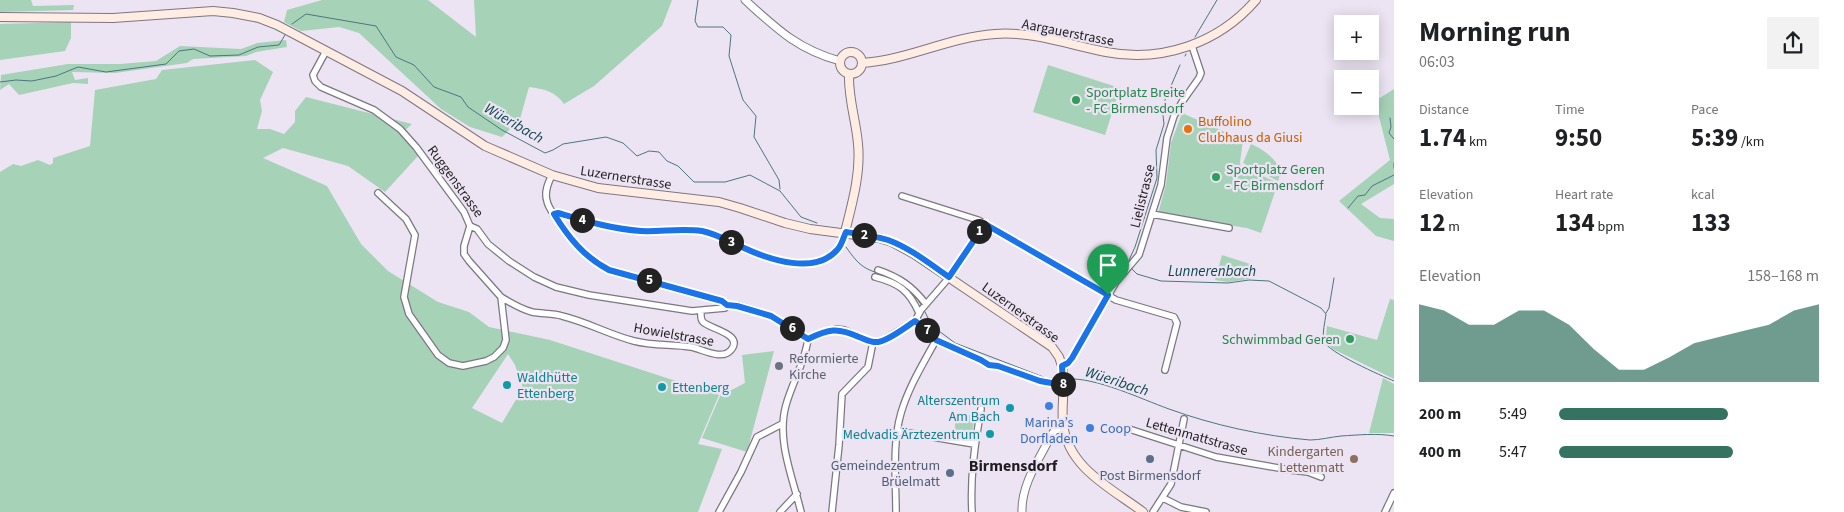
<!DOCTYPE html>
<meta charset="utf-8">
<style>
:root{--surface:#fff;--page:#f2f2f2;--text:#202124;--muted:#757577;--accent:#347360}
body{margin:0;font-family:"Source Sans 3",sans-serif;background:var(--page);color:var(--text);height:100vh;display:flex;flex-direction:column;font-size:19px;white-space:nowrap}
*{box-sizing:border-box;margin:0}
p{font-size:16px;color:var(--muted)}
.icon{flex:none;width:28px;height:28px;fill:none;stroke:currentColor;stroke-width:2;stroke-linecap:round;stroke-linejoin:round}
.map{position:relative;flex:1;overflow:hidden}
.side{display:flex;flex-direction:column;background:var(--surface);width:450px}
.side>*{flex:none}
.tools{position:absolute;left:1334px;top:15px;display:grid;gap:10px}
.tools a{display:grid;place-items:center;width:45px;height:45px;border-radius:0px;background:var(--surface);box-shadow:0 2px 12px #0003;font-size:25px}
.pin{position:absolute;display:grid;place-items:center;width:42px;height:42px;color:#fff;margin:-51px -21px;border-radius:50% 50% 50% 0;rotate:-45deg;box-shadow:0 0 5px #0007}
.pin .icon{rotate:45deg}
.km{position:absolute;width:25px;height:25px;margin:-12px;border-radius:50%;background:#222;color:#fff;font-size:14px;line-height:25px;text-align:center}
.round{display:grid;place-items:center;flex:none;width:52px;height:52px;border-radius:0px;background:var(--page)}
.head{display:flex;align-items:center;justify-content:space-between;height:85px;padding:0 25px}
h1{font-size:28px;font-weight:700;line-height:38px}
.metrics{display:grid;grid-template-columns:repeat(3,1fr);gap:8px;height:85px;padding:5px 25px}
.metrics div{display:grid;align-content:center}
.metrics b{font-size:25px;font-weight:700}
.metrics small{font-size:14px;font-weight:400}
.metrics p{font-size:14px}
.chart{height:140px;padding:10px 25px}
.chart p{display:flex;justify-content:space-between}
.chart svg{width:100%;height:90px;margin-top:5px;fill:var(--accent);opacity:.7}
ul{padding:0 25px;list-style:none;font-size:16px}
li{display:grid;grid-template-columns:80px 60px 1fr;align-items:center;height:38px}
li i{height:12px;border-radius:6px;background:var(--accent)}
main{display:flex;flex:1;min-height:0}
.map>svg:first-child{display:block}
.green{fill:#a6d2b8;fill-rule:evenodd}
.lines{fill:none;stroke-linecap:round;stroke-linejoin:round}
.stream{stroke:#4c7680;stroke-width:1}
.minor-casing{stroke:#7d7683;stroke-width:8}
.tertiary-casing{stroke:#7d7683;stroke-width:9}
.secondary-casing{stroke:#7d7683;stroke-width:10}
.minor{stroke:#fff;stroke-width:5.5}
.tertiary{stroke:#fff;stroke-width:7}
.secondary{stroke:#ffede3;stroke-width:8}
.route-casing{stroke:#fff;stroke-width:10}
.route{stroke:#1a73e8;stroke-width:6}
.leisure-dot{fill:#2e9e5b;stroke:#ece4f2;stroke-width:2}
.food-dot{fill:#e8710a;stroke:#ece4f2;stroke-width:2}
.worship-dot{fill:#6b7280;stroke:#ece4f2;stroke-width:2}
.culture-dot{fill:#0f9aa8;stroke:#ece4f2;stroke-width:2}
.shop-dot{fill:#3f7fe0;stroke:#ece4f2;stroke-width:2}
.service-dot{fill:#5c6f8a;stroke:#ece4f2;stroke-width:2}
.education-dot{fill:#8d6e63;stroke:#ece4f2;stroke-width:2}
.labels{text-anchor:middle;stroke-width:4.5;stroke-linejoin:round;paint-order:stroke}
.street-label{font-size:14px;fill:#201d22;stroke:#ece4f2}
.leisure-label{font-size:14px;fill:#27864d;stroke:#ece4f2;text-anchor:start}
.food-label{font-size:14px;fill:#c56008;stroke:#ece4f2;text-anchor:start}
.worship-label{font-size:14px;fill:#5b616d;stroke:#ece4f2;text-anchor:start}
.culture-label{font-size:14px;fill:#0d838f;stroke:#ece4f2;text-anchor:start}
.shop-label{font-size:14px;fill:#366cbe;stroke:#ece4f2}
.education-label{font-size:14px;fill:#785e54;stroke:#ece4f2;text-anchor:end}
.service-label{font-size:14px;fill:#4e5e75;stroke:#ece4f2;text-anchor:end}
.water-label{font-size:15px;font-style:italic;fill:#0e4750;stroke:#ece4f2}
.quarter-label{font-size:16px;font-weight:bold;fill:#201d22;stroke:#ece4f2}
</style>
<main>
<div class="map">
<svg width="1394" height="512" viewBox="0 0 1394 512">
<rect width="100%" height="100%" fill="#ece4f2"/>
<path class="green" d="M0 0H31L33 6 74 5 73 10 0 12Z
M322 0H428L476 37 474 0H672L662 26 594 86 564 104C555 91 544 89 529 87L520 119 502 137 470 127 441 109 359 33 339 27 301 31 284 22 287 10Z
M71 22V38L65 51 0 60V24Z
M286 40 287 47 256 52 246 56 193 59 187 63 115 73 72 72 75 80 88 78V84L73 83 19 95 9 84 0 90 1 75 68 64H120L156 61 180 46 241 49 257 43Z
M255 60 273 72 260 100 262 111 257 129H270L284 134 295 122V111L306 97 412 124 401 134 418 156 385 192 348 166 283 148 263 158 327 186 361 244 388 271 438 302 469 312 489 327 550 340 719 395 698 444 722 449 698 512H0V172L13 164 21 166 38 160 50 165 53 163V158L90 146 95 90 156 79 162 70ZM508 354 515 365 523 388 502 423 472 408Z
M1048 65 1120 88 1105 135 1033 112Z
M1394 89V184L1361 204 1380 218 1394 219V241L1376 236 1339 201 1390 160 1375 101Z
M1182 113 1243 140 1240 162 1241 169 1254 172 1278 183 1261 233 1247 228 1158 214 1166 184 1171 143Z
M1251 144C1263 149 1277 159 1281 172L1278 181 1243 163Z
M1222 255 1250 264 1249 279 1228 282 1215 280Z
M1390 299 1394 300V379L1333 349C1324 343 1326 335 1327 326L1377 340Z
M774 351 747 452 702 438 720 396 745 383 742 355Z
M1383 378 1394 384V433H1369Z
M956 413 975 416 971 437 968 439 954 437Z"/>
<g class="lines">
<path class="stream" d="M698 0 695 21 698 27H723L731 35 729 56 743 100 756 116 754 137 779 180 780 189
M292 24 306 14 376 26 396 57 414 65 434 87 461 97 468 107 502 130 545 153 553 150 563 144 606 137 623 143 637 156 649 151 659 152 667 161 678 166 694 182H725L750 175 780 191 801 217 817 223
M1195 37 1217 0
M1185 56 1186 54
M0 82 16 80 32 81 56 76 78 67 106 72 166 64 179 51 194 49 210 56 239 55 258 47 279 45 285 35
M1390 118 1391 127 1389 133 1394 139
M1394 163V168
M1348 208 1358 196 1365 195 1372 186 1394 175
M846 247C860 267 864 269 887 276
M1129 260 1135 247 1157 178 1156 150 1164 124 1162 107 1180 65
M1132 269 1137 274 1161 281 1228 283 1249 280 1269 281 1321 308 1326 314C1325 322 1322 333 1324 341 1327 352 1382 376 1394 381
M916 297 922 306
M924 310 929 320 939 331 955 343 1046 378 1060 379
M1326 313 1329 308 1334 278
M1067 379C1096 377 1141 399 1169 409 1213 425 1263 436 1310 440 1320 440 1331 437 1341 436 1358 435 1377 433 1394 436"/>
<g class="minor-casing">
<path id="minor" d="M326 51 313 75 315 81 321 87 374 110 400 129 416 147 464 212 470 226 477 229 488 244 509 261 534 277 556 287 589 295 692 311 725 308 727 305
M552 175C548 183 544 192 547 201 548 207 553 213 556 218 570 240 586 258 609 270L722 301 727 305H737L771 316 808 339
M378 193 406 219 415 235 404 297 409 314 438 355 449 363 463 366 486 361 494 357 503 348 506 340 501 297 469 261 464 254V246L470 226
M902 196 978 220 1116 300 1174 317 1177 323 1165 370
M553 214 559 213C586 221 612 229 641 231 661 232 681 228 702 231 718 234 732 244 747 250 773 260 816 274 837 250 842 245 843 238 845 232
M1152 214 1229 228
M878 270C899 277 912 286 926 304
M875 277C898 283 909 290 919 313
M501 297C511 303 520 309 532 312 542 314 553 313 562 316 587 322 610 335 634 341 653 346 672 344 691 347 702 349 722 361 731 350 744 334 710 329 703 322 700 319 701 315 701 311
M915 321 934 335 936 340 981 360 989 365 998 366 1040 381 1063 385
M808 339 836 329 844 330 866 340 877 342 884 340 915 321 921 310 947 280 985 224
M1062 366 1067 363 1072 358 1116 282 1139 255 1161 185 1167 138 1174 116 1182 102 1199 78 1201 73 1192 46
M1126 428 1216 457 1290 470 1308 472 1321 477
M897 431 974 444
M1163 498 1181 507 1206 512
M719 512 741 472 757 437 782 424
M780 512 797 494
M801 512C793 478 776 440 786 405 792 383 805 362 808 339
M832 512 839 445 842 394 868 367 873 342
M896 512C896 480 892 444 901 413 909 386 923 364 936 340
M972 512C970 477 975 443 981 409
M1153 512 1171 484 1184 419
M1385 512 1394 493"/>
</g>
<g class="tertiary-casing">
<path id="tertiary" d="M745 0C777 29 797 49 840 61
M1022 512C1021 484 1040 458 1052 434L1055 430 1064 428"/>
</g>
<g class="secondary-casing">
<path id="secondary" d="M0 17 113 18 213 11 233 13 259 18 277 25 402 91 485 146 552 175 598 188 719 202 740 208 785 223 810 229 879 238 892 242 914 254 1052 347 1059 357 1062 366C1066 385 1061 405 1063 424 1068 468 1111 488 1143 512
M840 63a11 11 0 1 1 22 0a11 11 0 1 1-22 0Z
M862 63C908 60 949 37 995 34 1033 31 1069 45 1106 52 1162 63 1219 43 1256 0
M845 232C852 204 861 173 858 144 856 120 848 98 849 74"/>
</g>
<use href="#minor" class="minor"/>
<use href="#tertiary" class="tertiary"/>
<use href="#secondary" class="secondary"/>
</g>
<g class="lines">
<g class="route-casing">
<path id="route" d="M558 213C586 221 612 229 641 231 661 232 681 228 702 231 717 234 730 242 744 248 770 260 815 275 837 250 842 245 843 238 846 232 860 234 875 236 888 240 910 248 930 264 949 277L985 224 1108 295 1072 358 1068 363 1062 366 1063 385 1040 381 998 366 989 365 981 360 936 340 934 335 915 321C906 327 888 341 878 342 871 343 865 339 859 337 837 327 829 329 808 339L771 316 737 306 727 305 722 301 609 270C584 257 568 237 554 214Z"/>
</g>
<use href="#route" class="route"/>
</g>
<g class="leisure-dot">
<circle cx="1076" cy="100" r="5"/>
<circle cx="1216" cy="177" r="5"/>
<circle cx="1350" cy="339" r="5"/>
</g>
<circle class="food-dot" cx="1188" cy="129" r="5"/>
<circle class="worship-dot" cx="779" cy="366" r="5"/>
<g class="culture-dot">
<circle cx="507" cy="385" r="5"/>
<circle cx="662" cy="387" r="5"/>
<circle cx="1010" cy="408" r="5"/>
<circle cx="990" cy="434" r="5"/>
</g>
<g class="shop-dot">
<circle cx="1049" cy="406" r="5"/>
<circle cx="1090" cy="428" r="5"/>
</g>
<g class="service-dot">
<circle cx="1150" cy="459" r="5"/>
<circle cx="950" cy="473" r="5"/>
</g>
<circle class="education-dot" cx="1354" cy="459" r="5"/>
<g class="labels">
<g class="street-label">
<text transform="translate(1068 32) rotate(11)" y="5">Aargauerstrasse</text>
<text transform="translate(626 177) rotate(9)" y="5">Luzernerstrasse</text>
<text transform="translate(456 181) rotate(54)" y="5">Ruggenstrasse</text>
<text transform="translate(1142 196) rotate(-76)" y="5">Lielistrasse</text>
<text transform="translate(1021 312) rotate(36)" y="5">Luzernerstrasse</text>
<text transform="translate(674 334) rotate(10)" y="5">Howielstrasse</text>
<text transform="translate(1197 436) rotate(16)" y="5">Lettenmattstrasse</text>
</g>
<g class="leisure-label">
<text x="1086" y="97">Sportplatz Breite<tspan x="1086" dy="16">- FC Birmensdorf</tspan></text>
<text x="1226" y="174">Sportplatz Geren<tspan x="1226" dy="16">- FC Birmensdorf</tspan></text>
<text x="1340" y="344" text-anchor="end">Schwimmbad Geren</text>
</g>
<g class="food-label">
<text x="1198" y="126">Buffolino<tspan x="1198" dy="16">Clubhaus da Giusi</tspan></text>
</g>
<g class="worship-label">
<text x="789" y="363">Reformierte<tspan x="789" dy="16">Kirche</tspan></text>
</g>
<g class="culture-label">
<text x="517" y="382">Waldhütte<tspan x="517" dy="16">Ettenberg</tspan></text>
<text x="672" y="392">Ettenberg</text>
<text x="1000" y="405" text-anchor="end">Alterszentrum<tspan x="1000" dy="16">Am Bach</tspan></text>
<text x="980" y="439" text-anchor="end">Medvadis Ärztezentrum</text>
</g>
<g class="shop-label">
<text x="1049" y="427">Marina’s<tspan x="1049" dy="16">Dorfladen</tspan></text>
<text x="1100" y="433" text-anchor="start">Coop</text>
</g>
<g class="education-label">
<text x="1344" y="456">Kindergarten<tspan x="1344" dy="16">Lettenmatt</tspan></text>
</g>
<g class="service-label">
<text x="940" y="470">Gemeindezentrum<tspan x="940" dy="16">Brüelmatt</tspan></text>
<text x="1150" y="480" text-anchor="middle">Post Birmensdorf</text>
</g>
<g class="water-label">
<text transform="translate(514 123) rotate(30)" y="5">Wüeribach</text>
<text x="1212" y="276">Lunnerenbach</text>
<text transform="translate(1117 381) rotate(18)" y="5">Wüeribach</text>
</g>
<g class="quarter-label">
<text x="1013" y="471">Birmensdorf</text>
</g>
</g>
</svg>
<div class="tools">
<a>+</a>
<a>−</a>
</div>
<div class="pin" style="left:1108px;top:295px;background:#1e9e55"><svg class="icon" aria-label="arrive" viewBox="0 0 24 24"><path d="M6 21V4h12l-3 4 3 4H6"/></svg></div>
<b class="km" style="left:979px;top:231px">1</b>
<b class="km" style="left:864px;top:235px">2</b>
<b class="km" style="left:731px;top:242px">3</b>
<b class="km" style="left:582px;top:220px">4</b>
<b class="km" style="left:649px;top:280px">5</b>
<b class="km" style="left:792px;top:328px">6</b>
<b class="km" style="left:927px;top:330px">7</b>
<b class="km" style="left:1063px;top:384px">8</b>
</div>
<section class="side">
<div class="head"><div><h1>Morning run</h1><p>06:03</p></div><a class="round"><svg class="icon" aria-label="share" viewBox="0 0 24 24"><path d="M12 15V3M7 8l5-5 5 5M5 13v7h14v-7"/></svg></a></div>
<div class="metrics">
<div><p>Distance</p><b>1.74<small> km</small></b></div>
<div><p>Time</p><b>9:50</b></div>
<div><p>Pace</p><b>5:39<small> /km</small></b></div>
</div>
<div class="metrics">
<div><p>Elevation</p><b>12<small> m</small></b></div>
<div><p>Heart rate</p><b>134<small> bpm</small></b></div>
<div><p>kcal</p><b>133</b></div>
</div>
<div class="chart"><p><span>Elevation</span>158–168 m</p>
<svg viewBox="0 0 160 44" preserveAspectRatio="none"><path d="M0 44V6L10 9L20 16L30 16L40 9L50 9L60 16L70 28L80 38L90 38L100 32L110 25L120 22L130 19L140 16L150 9L160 6V44z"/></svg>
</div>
<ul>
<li><b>200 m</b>5:49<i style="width:65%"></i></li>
<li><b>400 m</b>5:47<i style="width:67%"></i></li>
</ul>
</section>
</main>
